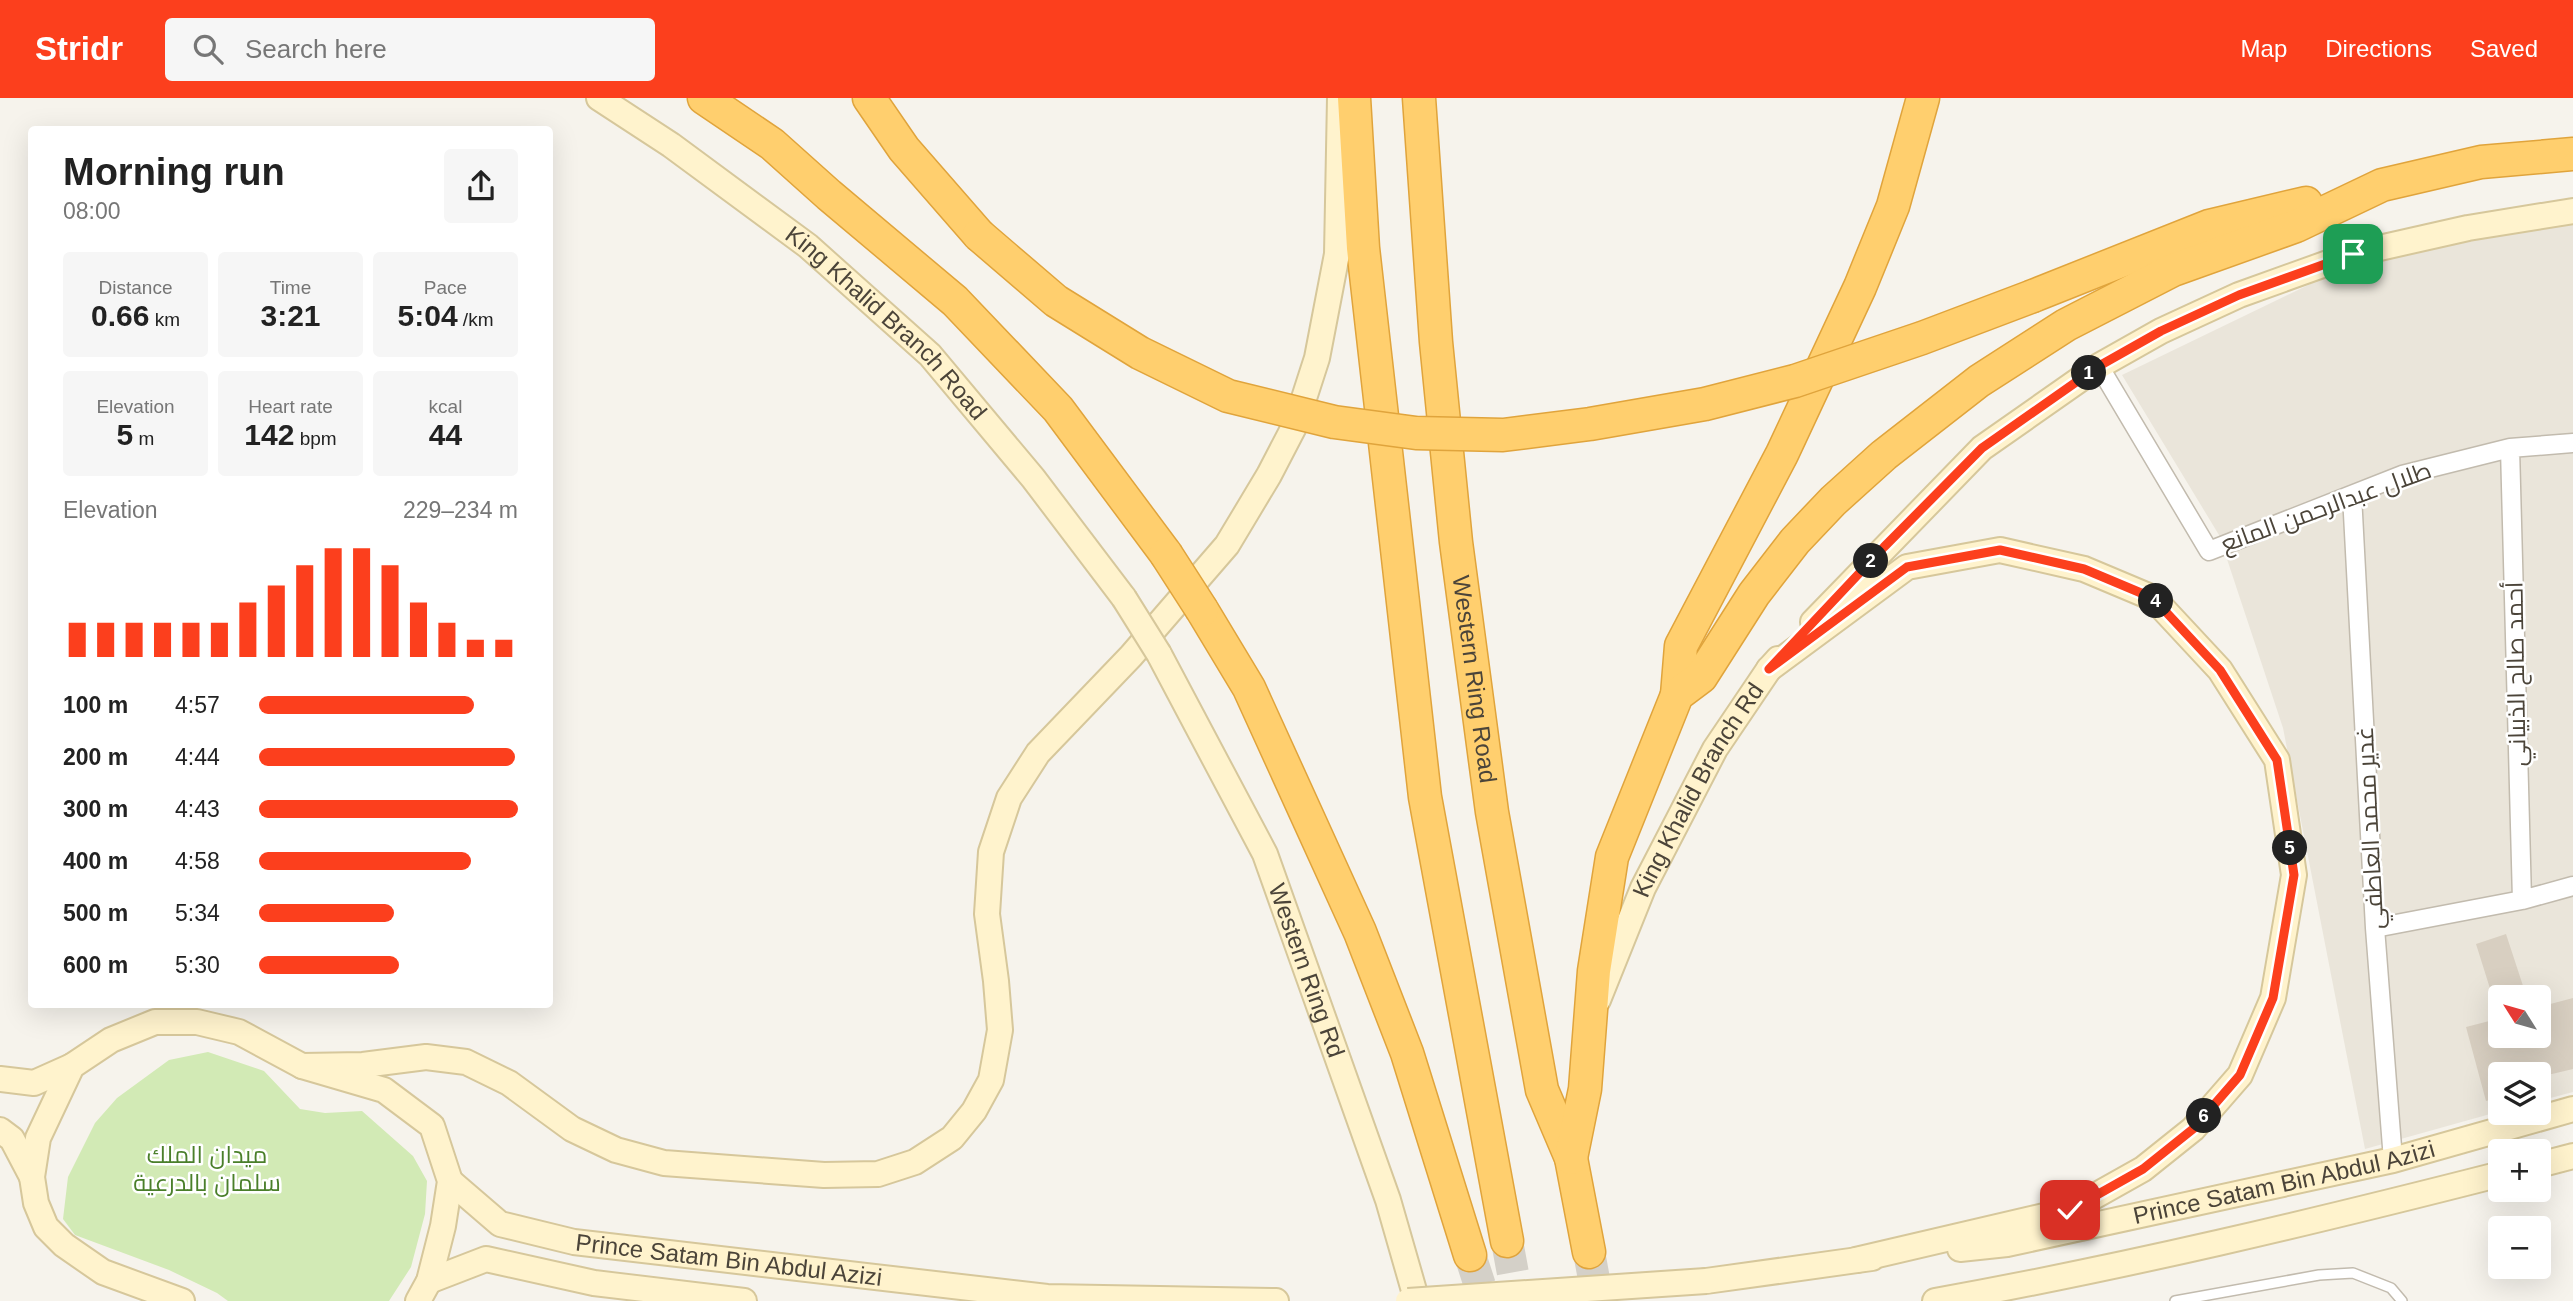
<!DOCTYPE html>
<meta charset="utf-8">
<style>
:root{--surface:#fff;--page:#f6f6f6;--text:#222;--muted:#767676;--accent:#fc3f1d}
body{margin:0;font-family:Helvetica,Cairo,sans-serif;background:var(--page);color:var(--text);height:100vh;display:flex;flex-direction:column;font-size:26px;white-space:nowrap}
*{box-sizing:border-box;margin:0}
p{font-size:23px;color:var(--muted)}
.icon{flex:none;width:38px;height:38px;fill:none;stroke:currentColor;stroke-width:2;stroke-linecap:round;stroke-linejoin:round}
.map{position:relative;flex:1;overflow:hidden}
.side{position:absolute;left:28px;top:28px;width:525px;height:882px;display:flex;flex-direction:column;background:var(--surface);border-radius:7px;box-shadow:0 7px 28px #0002}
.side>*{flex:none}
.needle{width:46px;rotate:307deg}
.controls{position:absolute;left:2488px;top:887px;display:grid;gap:14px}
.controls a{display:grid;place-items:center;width:63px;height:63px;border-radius:7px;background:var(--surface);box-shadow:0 7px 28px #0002;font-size:35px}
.pin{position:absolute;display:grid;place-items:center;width:60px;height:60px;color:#fff;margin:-30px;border-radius:14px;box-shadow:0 4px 10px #0006}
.km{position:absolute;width:35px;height:35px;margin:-18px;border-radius:50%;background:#222;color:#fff;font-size:19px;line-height:35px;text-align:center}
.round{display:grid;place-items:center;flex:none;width:74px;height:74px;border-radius:7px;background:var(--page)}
.summary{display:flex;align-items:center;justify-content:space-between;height:119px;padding:0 35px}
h1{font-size:38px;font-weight:700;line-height:52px}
.metrics{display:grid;grid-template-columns:repeat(3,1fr);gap:10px;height:119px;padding:7px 35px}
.metrics div{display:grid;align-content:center;border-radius:7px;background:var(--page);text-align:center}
.metrics b{font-size:30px;font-weight:700}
.metrics small{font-size:19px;font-weight:400}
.metrics p{font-size:19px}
.chart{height:196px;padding:14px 35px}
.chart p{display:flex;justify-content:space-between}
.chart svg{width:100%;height:126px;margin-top:7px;stroke:var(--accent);stroke-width:6}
ul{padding:0 35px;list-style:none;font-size:23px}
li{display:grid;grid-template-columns:112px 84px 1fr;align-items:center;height:52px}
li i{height:18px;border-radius:9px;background:var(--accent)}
header{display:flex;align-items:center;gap:42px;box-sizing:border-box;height:98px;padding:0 35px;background:var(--accent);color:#fff}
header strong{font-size:33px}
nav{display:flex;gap:38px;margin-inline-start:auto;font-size:24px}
.search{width:490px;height:63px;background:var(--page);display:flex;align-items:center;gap:18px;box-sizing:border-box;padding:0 24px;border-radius:7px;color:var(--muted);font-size:26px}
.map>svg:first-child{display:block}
.residential{fill:#eae5da;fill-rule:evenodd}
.green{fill:#d2eab5}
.building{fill:#d8cfc1}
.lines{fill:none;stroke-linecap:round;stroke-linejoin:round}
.highway-tunnel{stroke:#d4d0c8;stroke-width:32;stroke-dasharray:32 16;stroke-linecap:butt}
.lane-casing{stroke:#c2bbae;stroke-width:12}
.street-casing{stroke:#c2bbae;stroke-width:21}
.secondary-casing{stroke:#d6c79b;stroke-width:28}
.highway-casing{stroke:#e0a43c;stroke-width:35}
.lane{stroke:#fff;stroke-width:9}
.street{stroke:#fff;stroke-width:18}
.secondary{stroke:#fff3cd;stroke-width:24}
.highway{stroke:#ffcf6e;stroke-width:32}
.secondary-bridge-casing{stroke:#d6c79b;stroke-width:28;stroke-linecap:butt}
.highway-bridge-casing{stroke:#e0a43c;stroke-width:35;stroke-linecap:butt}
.secondary-bridge{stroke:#fff3cd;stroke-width:24}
.highway-bridge{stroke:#ffcf6e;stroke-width:32}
.route-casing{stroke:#fff;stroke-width:14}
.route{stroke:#fc3f1d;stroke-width:9}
.labels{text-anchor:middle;stroke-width:5;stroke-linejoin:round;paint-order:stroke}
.street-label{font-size:24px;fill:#4b4439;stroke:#fff}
.park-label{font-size:24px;fill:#4a7f2a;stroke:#fff}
</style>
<header>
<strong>Stridr</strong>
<div class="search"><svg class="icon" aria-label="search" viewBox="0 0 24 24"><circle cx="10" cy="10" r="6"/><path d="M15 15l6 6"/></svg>Search here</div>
<nav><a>Map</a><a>Directions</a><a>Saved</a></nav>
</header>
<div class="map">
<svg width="2573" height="1203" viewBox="0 0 2573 1203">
<rect width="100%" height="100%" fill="#f6f3ec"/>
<path class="residential" d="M2573 120V994L2539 1003V976H2501V1013L2365 1051 2283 630 2219 437 2122 277 2362 161ZM2501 900H2539V938H2501Z"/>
<path class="green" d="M208 954 264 973 300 1011 325 1015 362 1013 413 1058 427 1083 425 1116 411 1169 389 1203H228L217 1195 169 1172 75 1137 63 1121 68 1079 95 1025 117 1000 169 962Z"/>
<path class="building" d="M2506 836 2527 900H2493L2476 846Z
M2573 900V971L2552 976H2501V999L2486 1003 2466 929 2501 920V938H2539V909Z"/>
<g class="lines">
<path class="highway-tunnel" d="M1507 1143 1518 1203
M1589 1154 1598 1203
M1470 1157 1485 1203"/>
<g class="lane-casing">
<path id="lane" d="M2175 1203 2319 1177 2353 1175 2391 1190 2402 1203"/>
</g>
<g class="street-casing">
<path id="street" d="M2099 268 2209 453 2402 377 2510 350 2573 345
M2510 350 2522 802
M2352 397 2375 830 2393 1062
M2375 830 2522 802 2573 788"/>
</g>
<g class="secondary-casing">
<g id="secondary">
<path id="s1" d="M599 0 671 47 808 148 930 257 1033 380 1124 500"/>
<path d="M1813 524 1982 350 2099 268 2161 233 2239 197 2353 156 2468 130 2573 113"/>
<path id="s2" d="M1159 556 1265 756 1388 1102 1417 1203"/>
<path d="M1769 571 1907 469 2000 452 2084 471 2153 500 2220 572 2277 662 2294 777 2273 900 2240 977 2193 1031 2143 1071 2070 1112 1856 1162"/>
<path id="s3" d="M1598 902 1643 790 1715 651 1769 571 1778 561"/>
<path d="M302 968 363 967 426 959 466 964 509 985 572 1031 616 1052 664 1065 824 1077 878 1076 915 1064 952 1040 974 1013 991 982 1000 932 996 883 987 816 991 754 1009 700 1038 655 1131 558 1227 447 1269 377 1296 325 1317 260 1337 156 1340 0"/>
<path d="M0 981 34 985 72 968"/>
<path d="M0 1032 12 1041 32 1079"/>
<path d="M2539 1067 2573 1058"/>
<path id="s4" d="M450 1083 500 1126 574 1144 1047 1199 1276 1203"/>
<path id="s5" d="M1960 1151 2007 1146 2393 1062 2573 1011"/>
<path d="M429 1183 486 1161 594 1185 744 1203"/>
<path d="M1706 1183 1872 1160"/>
<path d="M182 1203 103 1174 64 1147 46 1129 36 1105 32 1079 38 1040 72 968 111 942 155 924H197L239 934 302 968 384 992 432 1028 450 1083 443 1128 429 1183 418 1203"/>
<path d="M1935 1203C2125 1169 2313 1124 2501 1076"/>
</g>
</g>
<g class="highway-casing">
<g id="highway">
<path d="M704 0 772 46 829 97 955 203 1058 311 1166 456"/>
<path d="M869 0 904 51 979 137"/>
<path d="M1354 0 1363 150 1425 699 1507 1143"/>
<path id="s6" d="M1419 0 1436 244 1456 444 1492 714 1542 992 1571 1060 1589 1154"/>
<path d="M2033 198 2209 128 2306 105"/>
<path d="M1202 512 1249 590 1360 834 1407 955 1470 1157"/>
<path d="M1677 597 1681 548 1782 356 1860 189 1893 108 1923 0"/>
<path d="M1571 1060 1585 991 1594 873 1612 759 1677 597 1701 579 1754 496 1795 443 1833 403 1884 357 1979 283 2066 227 2173 172 2296 128 2382 87 2481 64 2573 56"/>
</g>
</g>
<use href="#lane" class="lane"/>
<use href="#street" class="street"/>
<use href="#secondary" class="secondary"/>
<use href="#highway" class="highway"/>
<g class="secondary-bridge-casing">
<path id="secondary-bridge" d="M1124 500 1159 556
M1408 1203 1706 1183"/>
</g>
<g class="highway-bridge-casing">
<path id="highway-bridge" d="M979 137 1056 203 1140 255 1228 298 1334 324 1416 335 1503 337 1590 326 1705 306 1795 283 1922 240 2033 198
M1166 456 1202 512"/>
</g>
<use href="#secondary-bridge" class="secondary-bridge"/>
<use href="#highway-bridge" class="highway-bridge"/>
</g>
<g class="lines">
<g class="route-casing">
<path id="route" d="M2070 1112 2143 1071 2193 1031 2240 977 2273 900 2294 777 2277 662 2220 572 2153 500 2084 471 2000 452 1907 469 1769 571 1884 449 1982 350 2099 268 2161 233 2239 197 2353 156"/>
</g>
<use href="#route" class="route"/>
</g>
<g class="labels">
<g class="street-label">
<text dy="8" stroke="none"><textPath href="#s1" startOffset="366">King Khalid Branch Road</textPath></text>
<text transform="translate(2326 409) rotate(-20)" y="8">طلال عبدالرحمن المانع</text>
<text transform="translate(2516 576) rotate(-91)" y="8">أحمد صالح الذبياني</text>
<text dy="8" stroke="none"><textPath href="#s6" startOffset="584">Western Ring Road</textPath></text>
<text dy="8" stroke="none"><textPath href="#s3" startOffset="233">King Khalid Branch Rd</textPath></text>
<text transform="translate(2370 730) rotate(-93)" y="8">غدير محمد العاطفي</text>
<text dy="8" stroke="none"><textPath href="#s2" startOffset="350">Western Ring Rd</textPath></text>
<text dy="8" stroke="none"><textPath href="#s5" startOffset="331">Prince Satam Bin Abdul Azizi</textPath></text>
<text dy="8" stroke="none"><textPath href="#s4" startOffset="298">Prince Satam Bin Abdul Azizi</textPath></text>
</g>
<g class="park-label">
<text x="207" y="1065">ميدان الملك<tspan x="207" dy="28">سلمان بالدرعية</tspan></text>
</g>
</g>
</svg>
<div class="controls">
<a><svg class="needle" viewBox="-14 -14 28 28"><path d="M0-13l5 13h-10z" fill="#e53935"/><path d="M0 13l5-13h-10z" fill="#767676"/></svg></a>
<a><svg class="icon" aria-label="layers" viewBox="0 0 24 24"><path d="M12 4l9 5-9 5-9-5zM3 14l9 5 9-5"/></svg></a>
<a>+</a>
<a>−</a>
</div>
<div class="pin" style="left:2353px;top:156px;background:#1e9e55"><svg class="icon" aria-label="arrive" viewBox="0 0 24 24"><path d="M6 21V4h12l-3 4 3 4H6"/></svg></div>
<div class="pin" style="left:2070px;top:1112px;background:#d93025"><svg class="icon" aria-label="check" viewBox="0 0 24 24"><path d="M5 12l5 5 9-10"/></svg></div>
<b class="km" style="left:2089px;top:275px">1</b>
<b class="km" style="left:1871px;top:463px">2</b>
<b class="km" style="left:2156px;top:503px">4</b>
<b class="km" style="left:2290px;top:750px">5</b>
<b class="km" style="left:2204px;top:1018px">6</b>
<section class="side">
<div class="summary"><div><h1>Morning run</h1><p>08:00</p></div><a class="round"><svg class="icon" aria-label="share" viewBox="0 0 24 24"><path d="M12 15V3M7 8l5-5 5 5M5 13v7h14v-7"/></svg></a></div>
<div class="metrics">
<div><p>Distance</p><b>0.66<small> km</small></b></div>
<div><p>Time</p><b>3:21</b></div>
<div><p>Pace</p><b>5:04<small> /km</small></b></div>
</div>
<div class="metrics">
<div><p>Elevation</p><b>5<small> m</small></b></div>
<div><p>Heart rate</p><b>142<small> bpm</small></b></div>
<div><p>kcal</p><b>44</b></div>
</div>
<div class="chart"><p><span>Elevation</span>229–234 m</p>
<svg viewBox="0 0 160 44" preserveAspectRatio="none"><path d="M5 44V32M15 44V32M25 44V32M35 44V32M45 44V32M55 44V32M65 44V25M75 44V19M85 44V12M95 44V6M105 44V6M115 44V12M125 44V25M135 44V32M145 44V38M155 44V38"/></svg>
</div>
<ul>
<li><b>100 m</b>4:57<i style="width:83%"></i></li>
<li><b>200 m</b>4:44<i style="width:99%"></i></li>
<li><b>300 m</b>4:43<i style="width:100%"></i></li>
<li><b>400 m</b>4:58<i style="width:82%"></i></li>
<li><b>500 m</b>5:34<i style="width:52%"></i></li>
<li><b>600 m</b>5:30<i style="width:54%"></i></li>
</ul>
</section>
</div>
